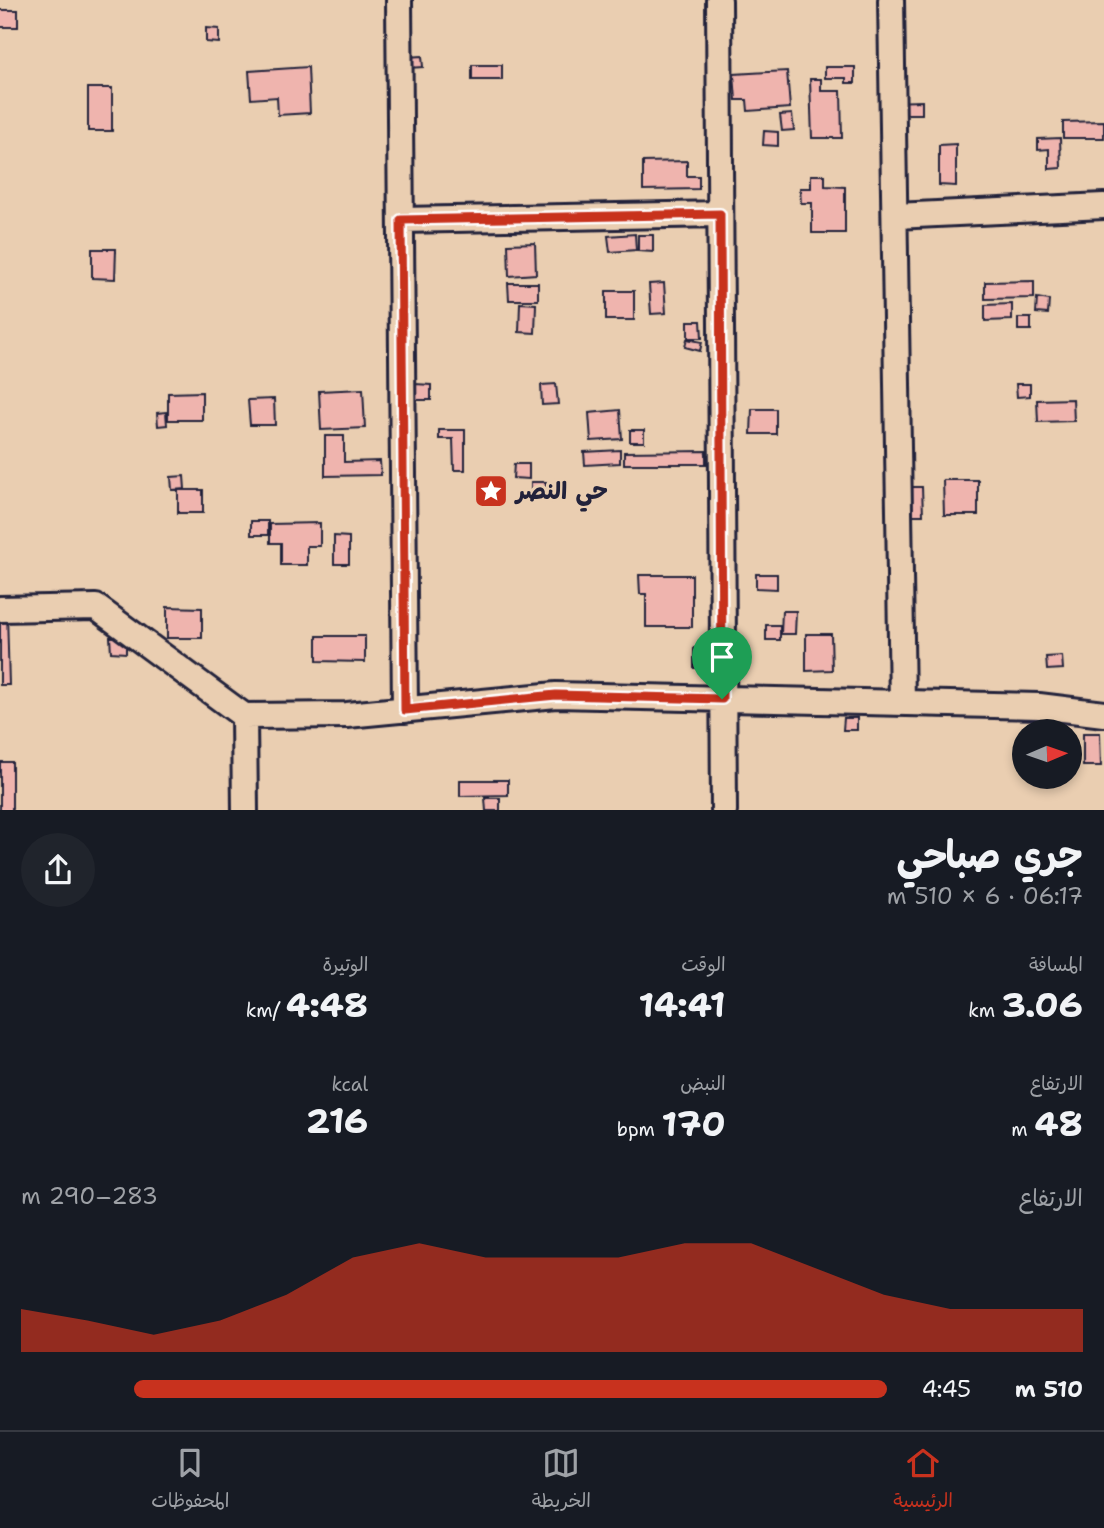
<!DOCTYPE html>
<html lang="ar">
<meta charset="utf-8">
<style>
:root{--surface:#171b24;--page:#20242c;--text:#f1f3f6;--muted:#9ea1a6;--line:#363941;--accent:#c8321e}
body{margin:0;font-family:"Shantell Sans","Playpen Sans Arabic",sans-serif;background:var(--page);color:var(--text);direction:rtl;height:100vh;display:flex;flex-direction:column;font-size:26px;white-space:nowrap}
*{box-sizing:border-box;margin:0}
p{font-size:23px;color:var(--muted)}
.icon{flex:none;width:38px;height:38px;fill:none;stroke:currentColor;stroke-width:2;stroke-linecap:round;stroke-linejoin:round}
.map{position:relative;height:810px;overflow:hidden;direction:ltr}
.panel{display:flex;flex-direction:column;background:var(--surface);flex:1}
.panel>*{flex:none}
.needle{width:46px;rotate:88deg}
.buttons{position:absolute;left:1012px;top:719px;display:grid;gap:14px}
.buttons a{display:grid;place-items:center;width:70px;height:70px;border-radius:50%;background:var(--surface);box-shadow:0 4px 10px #0003;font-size:35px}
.pin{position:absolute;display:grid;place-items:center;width:60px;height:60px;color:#fff;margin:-72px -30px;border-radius:50% 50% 50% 0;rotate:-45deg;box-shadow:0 0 7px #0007}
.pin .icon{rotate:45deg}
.round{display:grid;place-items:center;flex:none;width:74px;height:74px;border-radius:37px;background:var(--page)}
.headline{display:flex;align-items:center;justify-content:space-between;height:119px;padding:0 21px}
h1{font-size:38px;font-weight:700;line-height:52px}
.figures{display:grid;grid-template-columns:repeat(3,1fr);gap:10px;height:119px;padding:7px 21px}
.figures div{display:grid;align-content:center}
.figures b{font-size:35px;font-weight:700}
.figures small{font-size:19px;font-weight:400}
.figures p{font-size:19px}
.chart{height:196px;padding:14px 21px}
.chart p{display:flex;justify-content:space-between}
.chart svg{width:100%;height:126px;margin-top:7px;fill:var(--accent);opacity:.7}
ul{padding:0 21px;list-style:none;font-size:23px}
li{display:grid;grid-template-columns:112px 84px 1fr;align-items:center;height:52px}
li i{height:18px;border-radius:9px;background:var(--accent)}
.dock{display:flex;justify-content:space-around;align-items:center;height:98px;border-top:2px solid var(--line);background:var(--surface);font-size:19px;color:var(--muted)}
.dock a{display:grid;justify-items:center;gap:4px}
.dock .on{color:var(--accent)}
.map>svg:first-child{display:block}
.building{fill:#efb4ae;stroke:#22223b;stroke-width:2}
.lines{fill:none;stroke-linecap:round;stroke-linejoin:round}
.minor-casing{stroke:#22223b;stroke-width:30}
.minor{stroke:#eaceb1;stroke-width:24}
.route-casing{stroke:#fff;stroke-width:14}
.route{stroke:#c8321e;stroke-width:9}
.labels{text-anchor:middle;stroke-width:6;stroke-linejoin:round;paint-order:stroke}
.poi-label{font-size:24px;font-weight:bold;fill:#22223b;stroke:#eaceb1;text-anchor:start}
</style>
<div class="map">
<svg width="1104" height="811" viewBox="0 0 1104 811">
<rect width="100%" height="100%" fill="#eaceb1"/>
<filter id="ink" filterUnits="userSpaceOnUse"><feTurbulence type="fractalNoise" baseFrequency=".0143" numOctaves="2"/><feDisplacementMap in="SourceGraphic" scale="14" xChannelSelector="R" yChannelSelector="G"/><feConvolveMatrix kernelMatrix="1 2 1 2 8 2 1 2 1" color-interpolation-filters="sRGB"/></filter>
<g filter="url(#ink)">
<path class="building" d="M0 10H18V27H0Z
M206 28 219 29V43L206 42Z
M422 56 423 67 408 68 407 57Z
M472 65H502V80H472Z
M308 67 310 113 278 115 277 97 251 99 249 71Z
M825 67H855V83H846V78H825Z
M787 71 790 108 748 111 747 100H736L734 74Z
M810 79H821V91H841L842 138H812Z
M88 88H112V131H88Z
M922 101V114H889V102Z
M792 114 794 130 782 131 780 115Z
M1104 121V138H1063V122Z
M764 131 778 132V146L763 145Z
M1060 138 1061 168 1049 169V149L1038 150V139Z
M956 144V186L939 185V145Z
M687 161V176H699V189L643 190V162Z
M811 175H825V186L845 187V233H812V203H801L800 188H811Z
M635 234 636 250 610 252 608 236Z
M638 235H653V252L638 251Z
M535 243 536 274 509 276 508 244Z
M92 249H116L115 279 92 278Z
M1034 281V298L985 299V282Z
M508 283H538V300H509Z
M664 283 666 313 651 314 649 284Z
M606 291H634V320H606Z
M1037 298 1049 300 1048 314 1036 313Z
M520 303 536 304 535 333 519 332Z
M1012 304V320L985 321V305Z
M1018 318H1031V330H1018Z
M688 321H701L702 338H688Z
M687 339 702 342 700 351 685 347Z
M415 384 431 385V400H414Z
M556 384 558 404 542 405 541 385Z
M1016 384H1030V396L1017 397Z
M363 389 365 428 321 430 319 391Z
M202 392V420H168V393Z
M274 399 275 425H250L248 400Z
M1073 399 1074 421 1038 422 1037 400Z
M752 409H776V434H751Z
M620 410 622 439 591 441 589 413Z
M166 412 167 425 158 426 157 413Z
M439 430H465V470H454L453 439H439Z
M630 430H644V442H630Z
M325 436H344V462L380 461 381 475 325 476Z
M620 450V463L585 465 584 452Z
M706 451V464H624V452Z
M514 464H529V479L513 478Z
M184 476 185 489 172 490 171 477Z
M943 480H978V515H944Z
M531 482H546L545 498H531Z
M906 487H922L923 515H907Z
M178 490H203V513H178Z
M251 521H268V535H251Z
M320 523V546H307V565H281V543H270V524Z
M334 536 349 537V564H334Z
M756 574H777V589L756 588Z
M639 575H692V627H646V594H640Z
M167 607 202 608V638H167Z
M782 611H796L795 634H781Z
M0 613H7L9 685H0Z
M766 625H780V640H766Z
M806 634H831L832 670 806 671Z
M317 636H365V662L317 661Z
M110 637H126V653L111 652Z
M694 648H705V668H694Z
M1062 656 1063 669 1047 670 1046 657Z
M844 718H857V730H843Z
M1083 733H1100L1101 766H1083Z
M0 762H12V811H0Z
M460 780H508V795L460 796Z
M485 798H500V811H486Z"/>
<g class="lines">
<g class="minor-casing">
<path id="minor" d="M399 0 405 710
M719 0 724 811
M891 0 902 703
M895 216 1104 206
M401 220 720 214
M0 609 96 607 244 716 347 715 556 695 1039 706 1104 714
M244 716 245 811"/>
</g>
<use href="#minor" class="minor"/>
</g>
</g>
<g class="lines" filter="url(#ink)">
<g class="route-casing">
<path id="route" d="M720 214 722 699 556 695 405 710 401 220Z"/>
</g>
<use href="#route" class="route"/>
</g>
<defs>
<g id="sight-square" transform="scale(1.75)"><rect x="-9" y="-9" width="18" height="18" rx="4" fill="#c8321e" stroke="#eaceb1"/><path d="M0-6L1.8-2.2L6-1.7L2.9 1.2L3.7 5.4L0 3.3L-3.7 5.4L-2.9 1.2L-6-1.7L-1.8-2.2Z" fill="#fff"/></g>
</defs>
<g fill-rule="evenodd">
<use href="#sight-square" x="491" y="491"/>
</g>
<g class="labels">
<g class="poi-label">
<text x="516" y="499">حي النصر</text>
</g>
</g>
</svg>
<div class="buttons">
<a><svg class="needle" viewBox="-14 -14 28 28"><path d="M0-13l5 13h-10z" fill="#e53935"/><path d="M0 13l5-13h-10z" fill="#9ea1a6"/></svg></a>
</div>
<div class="pin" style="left:722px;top:699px;background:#1e9e55"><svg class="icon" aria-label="arrive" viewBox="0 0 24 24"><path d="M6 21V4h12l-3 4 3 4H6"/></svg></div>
</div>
<section class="panel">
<div class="headline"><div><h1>جري صباحي</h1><p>06:17 · 6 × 510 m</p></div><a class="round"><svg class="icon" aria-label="share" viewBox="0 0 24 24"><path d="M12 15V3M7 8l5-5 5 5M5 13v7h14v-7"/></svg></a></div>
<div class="figures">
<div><p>المسافة</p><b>3.06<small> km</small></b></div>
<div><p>الوقت</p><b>14:41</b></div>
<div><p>الوتيرة</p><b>4:48<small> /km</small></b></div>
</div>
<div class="figures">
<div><p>الارتفاع</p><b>48<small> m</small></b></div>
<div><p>النبض</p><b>170<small> bpm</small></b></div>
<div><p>kcal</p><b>216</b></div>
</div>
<div class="chart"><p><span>الارتفاع</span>283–290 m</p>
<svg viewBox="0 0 160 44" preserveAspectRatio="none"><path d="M0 44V29L10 33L20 38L30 33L40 24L50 11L60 6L70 11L80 11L90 11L100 6L110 6L120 15L130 24L140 29L150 29L160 29V44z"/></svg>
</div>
<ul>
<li><b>510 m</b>4:45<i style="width:87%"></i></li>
</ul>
</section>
<nav class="dock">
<a class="on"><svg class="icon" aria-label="home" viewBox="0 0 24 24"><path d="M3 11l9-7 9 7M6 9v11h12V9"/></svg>الرئيسية</a>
<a><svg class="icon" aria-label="map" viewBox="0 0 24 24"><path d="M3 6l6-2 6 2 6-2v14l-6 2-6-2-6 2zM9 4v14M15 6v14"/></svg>الخريطة</a>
<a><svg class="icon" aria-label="saved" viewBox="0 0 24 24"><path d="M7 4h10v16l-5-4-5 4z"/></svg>المحفوظات</a>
</nav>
